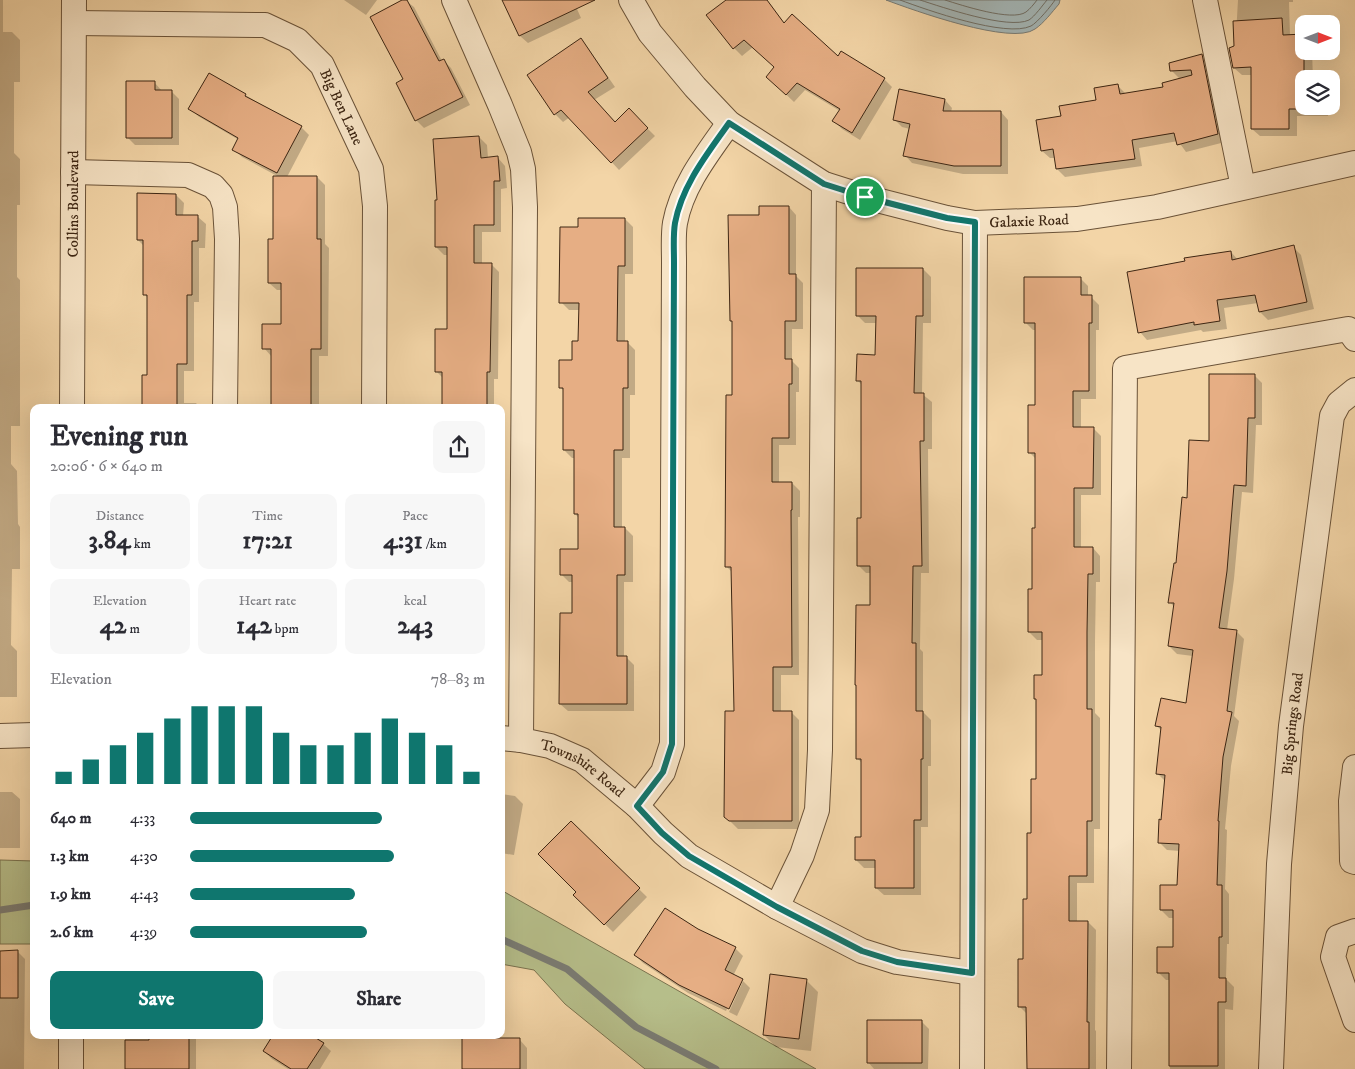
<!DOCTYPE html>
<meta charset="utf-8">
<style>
:root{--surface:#fff;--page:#f7f7f7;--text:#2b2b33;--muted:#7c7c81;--accent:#0f766e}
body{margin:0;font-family:"IM FELL DW Pica",serif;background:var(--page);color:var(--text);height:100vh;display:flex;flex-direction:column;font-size:19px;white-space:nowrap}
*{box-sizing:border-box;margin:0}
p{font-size:16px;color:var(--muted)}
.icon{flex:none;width:28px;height:28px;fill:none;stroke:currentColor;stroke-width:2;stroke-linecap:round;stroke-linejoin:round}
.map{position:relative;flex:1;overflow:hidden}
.drawer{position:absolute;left:30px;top:404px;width:475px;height:635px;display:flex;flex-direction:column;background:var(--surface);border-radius:10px;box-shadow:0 5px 20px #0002}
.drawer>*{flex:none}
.needle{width:32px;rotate:90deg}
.controls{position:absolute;left:1295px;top:15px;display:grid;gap:10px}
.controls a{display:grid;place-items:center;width:45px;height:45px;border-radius:10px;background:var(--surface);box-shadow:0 5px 20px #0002;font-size:25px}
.pin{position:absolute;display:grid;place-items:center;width:42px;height:42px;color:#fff;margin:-21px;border:2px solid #fff;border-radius:50%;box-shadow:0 1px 5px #0007}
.round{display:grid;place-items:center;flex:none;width:52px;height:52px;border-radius:10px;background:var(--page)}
.headline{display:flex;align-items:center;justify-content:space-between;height:85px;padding:0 20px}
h1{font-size:28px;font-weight:700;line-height:38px}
.figures{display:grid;grid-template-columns:repeat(3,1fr);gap:8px;height:85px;padding:5px 20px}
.figures div{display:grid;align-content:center;border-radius:10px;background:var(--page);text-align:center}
.figures b{font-size:25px;font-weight:700}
.figures small{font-size:14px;font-weight:400}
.figures p{font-size:14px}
.chart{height:140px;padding:10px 20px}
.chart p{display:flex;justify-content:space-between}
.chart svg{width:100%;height:90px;margin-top:5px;stroke:var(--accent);stroke-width:6}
.button{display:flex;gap:10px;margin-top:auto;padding:10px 20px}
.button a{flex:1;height:58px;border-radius:10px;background:var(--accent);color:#fff;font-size:20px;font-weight:700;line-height:58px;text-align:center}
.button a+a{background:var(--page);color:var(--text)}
ul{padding:0 20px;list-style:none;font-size:16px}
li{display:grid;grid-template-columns:80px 60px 1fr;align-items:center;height:38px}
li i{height:12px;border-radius:6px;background:var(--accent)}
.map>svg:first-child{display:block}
.green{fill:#b6be8a;stroke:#7a724e}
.water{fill:#a3b5b5;stroke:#7a7c74}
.shadow{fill:#0003}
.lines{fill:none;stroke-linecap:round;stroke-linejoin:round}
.shore{stroke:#706e64;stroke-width:1}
.stream{stroke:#7a7c74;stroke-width:7}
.building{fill:#e6ae84;stroke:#3d2613}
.minor-casing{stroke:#6a5238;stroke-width:26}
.minor{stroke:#f7e4c6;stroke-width:24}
.route-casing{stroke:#fff;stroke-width:10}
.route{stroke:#0f766e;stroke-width:6}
.labels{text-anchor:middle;stroke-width:5;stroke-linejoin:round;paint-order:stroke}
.street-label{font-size:15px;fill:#3d2613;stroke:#f7e4c6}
</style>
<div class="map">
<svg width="1355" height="1069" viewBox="0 0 1355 1069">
<rect width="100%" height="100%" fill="#f3d5a7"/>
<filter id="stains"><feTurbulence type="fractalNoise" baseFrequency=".004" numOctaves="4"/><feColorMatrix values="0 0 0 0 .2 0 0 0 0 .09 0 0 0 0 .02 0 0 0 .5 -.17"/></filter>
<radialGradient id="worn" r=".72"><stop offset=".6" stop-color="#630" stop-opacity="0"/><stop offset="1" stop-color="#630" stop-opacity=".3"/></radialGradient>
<path class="green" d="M0 860 34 861V944H0Z
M501 890 816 1069H645L565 1004 534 970 501 964Z"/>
<path class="water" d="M886 0H1060L1059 4C1052 12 1044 23 1035 29 1012 46 913 10 886 0Z"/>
<path class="shadow" d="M0 0H3V32H12L20 40V82H14V153L20 159V205H17V277L20 280V426H11V464L17 471 18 524 20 527V569H12L11 645 17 651V697H0Z
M344 0H377L366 15Z
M405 0 414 7 442 61 443 60 451 68 470 105 424 128 416 120 405 80Z
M503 0H573L581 18 528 43 520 36Z
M728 0H767L785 24 838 58 841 53 884 79 892 87 860 140 842 129 834 121 840 111 805 90 794 102 775 84 776 68 753 47 742 56 734 48Z
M1238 0H1293V2H1289L1290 36 1304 51H1312L1313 79H1304V106H1328V116H1297V136H1260L1252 129V75H1242L1234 68Z
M581 40 588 48 615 87 594 100 616 123 629 110 655 136 619 170 570 117 563 122 555 114Z
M1202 56 1209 64 1225 142 1186 152 1178 141 1139 148 1142 166 1065 177 1057 169 1055 158H1050L1042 151 1063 117 1098 101 1118 86 1126 94 1164 88 1180 79 1171 70Z
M154 82 162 91H171L179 99V145H135L127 137Z
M245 95 301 127 309 135 287 177H317L325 185V244L329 248 328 356H319V408H272V357L264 348 282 325V290H277L269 283 274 240 279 177 242 157 234 149 239 140 198 116 190 108Z
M945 100 952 108 951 112H1001L1008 120V174H963L912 163 905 155 910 129 902 127 894 119Z
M479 137 487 145 488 158H498L505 166 507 188 501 189V232H482V264H491L499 272 498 379H494V408H443V378L437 372 448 330V255H444L436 247Z
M176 195 184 203 183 216 198 217 206 224 205 248H199V302H194V371H184V403H196L200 408H144L148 377V298L144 294V246L138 240Z
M789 207 796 215V276L803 283V329H792V361L799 368V392H796V445H779V483H792L800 491V517H798L799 675H781V712H791L799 720V829H738L725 816 735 712 733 573 726 566 733 397V323L731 321 761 216Z
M625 219 633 227V274H625V342H627L635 350V395H630V458H622V528H625L633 536V582H624V657H626L634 665V711H568L560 704 574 615V582H569L561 574 579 550V518L575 514V458H572L564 450V391L560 387 574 361 579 342 580 310H569L561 302 579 228Z
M1293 247 1301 255 1314 309 1268 320 1260 312 1258 303 1224 308 1227 329 1203 332 1201 330 1147 340 1140 332 1231 252 1238 260Z
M923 269 931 277V323H923L922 394 932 402V449H928L929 573H921L920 649 923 652V712L931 720V766H928V827H921V895H884L876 888V868H864L856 860 863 838V764L857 758 871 607 872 573H866L858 565 862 520V385L858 381 876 356 877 323H865L857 315Z
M1080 278 1088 286V297H1091L1099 305V330H1096V399H1081V428H1093L1101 436V495H1081V548H1093L1100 556V582H1096L1095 641V713L1100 718V829H1094V883H1077V922H1088L1096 930 1095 1030 1096 1031V1069H1028L1027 1014 1019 1006 1024 960 1037 780V700L1036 699 1043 676V640H1037L1029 632 1033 590 1037 530V460L1029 452 1037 407V330H1033L1026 323Z
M1254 375 1262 383V425H1256L1253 493 1242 492 1234 579 1227 630 1236 631 1244 639 1234 716 1239 721 1231 766 1225 829 1227 830 1225 889 1229 894V944H1227L1226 979 1234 987 1233 1010 1225 1009V1069H1170L1171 980H1166L1158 972 1174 948V918H1169L1161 910 1179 886 1180 851 1167 850 1160 843 1165 781 1158 774 1162 731 1156 725 1187 704 1193 656 1177 654 1169 646 1174 607 1170 602 1188 499 1210 442Z
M0 792H12L20 799V848H0Z
M501 794 515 796 523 804 514 855 501 853Z
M571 822 647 897 613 932 575 895 578 892Z
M735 948 743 956 733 976 742 980 750 988 737 1016 729 1012 743 981H740L726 1011 688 993 643 963 635 955Z
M0 952H18L25 959 24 1069H0Z
M806 980 818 992 811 1051 776 1047 764 1035Z
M921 1021 929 1029 928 1069H874L868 1062Z
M150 1035H196V1069H127L150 1042Z
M274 1035H309L323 1044 331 1051 320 1069H288L272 1059 264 1051Z
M520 1040 527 1048V1069H463Z"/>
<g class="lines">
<path class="shore" d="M900 0C927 10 1006 38 1031 26 1037 23 1052 5 1055 0
M920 0C942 7 1008 30 1029 20 1035 16 1042 6 1047 0
M945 0C961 5 1012 22 1026 12 1030 9 1034 4 1037 0"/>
<path class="stream" d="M0 910 34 905
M501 939 567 969 636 1027 716 1069"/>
</g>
<path class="building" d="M402 0H407L439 61 444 59 463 97 415 121 396 83 403 79 370 17Z
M502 0H595L519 36Z
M726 0H767L784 23 792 14 838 56 841 51 885 78 852 133 832 121 840 109 797 83 786 95 766 77 774 67 744 40 733 49 706 15Z
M1282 18 1283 35 1304 34V109H1289V129H1251V67L1233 68 1229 48 1234 46 1233 21Z
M581 38 608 78 588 92 615 122 629 108 648 128 611 163 561 110 554 115 527 75Z
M1202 54 1218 134 1177 145 1174 133 1132 140 1135 159 1056 169 1053 149 1041 151 1036 120 1061 116 1059 106 1096 100 1094 88 1118 84 1120 94 1163 87 1162 83 1192 75 1191 70 1170 71 1169 63Z
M209 73 246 94 245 96 302 126 277 173 232 150 238 138 188 109Z
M126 81H155V90H172V138H126Z
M899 89 945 99 943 111H1001V166H954L903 156 910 124 893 120Z
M479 136 481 158 498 156 500 181H494V225H474V263H492L490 372H487V408H442V372H435V329H447V247H435V200H437L433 139Z
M273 176H317V239H321V349H311V408H271V349H262V324H281V283H268V239H273Z
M137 193 176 194V215H198V241H192V295H187V364H177V408H142V375H147V295H143V240H137Z
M759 206H789V274H796V321H785V359H792V384H789V438H772V482H792V510H791L792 667H773V711H792V821H729L724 817 725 711H734L731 567H725L726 395H732V321H730L728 215H759Z
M578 218H625V266H618L617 341H628V388H623V450H614V527H625V575H617V656H627V704H559L560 613H572V575H560V549H578V514H574V450H563V388H559V360H572V341H578L579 303H559L560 227H578Z
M1294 245 1307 302 1259 312 1255 295 1217 300 1220 321 1194 325V322L1138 333 1127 272 1185 261 1184 258 1231 251 1232 260Z
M856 268H923V316H916L914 393H924V441H920L922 566H913L912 643H916V711H923V759H921V820H914V888H875V860H855V837H861V759H856V685H855L856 605H870V566H857V518H861V381H856L857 354 875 355 876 316H856Z
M1024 277H1081V295H1092V323H1089V391H1073V427H1094L1093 488H1074V547H1093V574H1088L1087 632V709H1092V821H1087V876H1069V921H1088L1087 1022H1089V1069H1027L1026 1007H1018V959H1023V899H1027V833H1031V779H1036V699H1034V675H1042V632H1028V589H1032V528H1035V453H1028V405H1035V323H1024Z
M1209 374H1255V418H1248L1246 486 1234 485 1227 571 1219 628 1237 630 1227 711 1232 712 1223 757 1218 821H1219L1217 885H1222V937H1219V978H1226V1002H1218V1066H1169V973H1157V947H1173V910H1160V885H1177L1179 844 1158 843 1159 819 1161 820 1165 775 1156 774 1161 727 1155 726 1161 698 1186 703 1193 650 1168 646 1174 603H1168L1174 563H1176L1182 497 1187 498 1189 440 1209 441Z
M571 821 640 888 604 925 573 895 576 892 538 854Z
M665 908 698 929 736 947 725 970 743 979 729 1009 679 985 634 955Z
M18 950V998H0V951Z
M770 974 807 979 799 1039 763 1035Z
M867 1020H922V1063H867Z
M149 1035H189V1069H125V1040H149Z
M273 1035H311L324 1043 307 1069H291L263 1051Z
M462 1038H520V1069H462Z"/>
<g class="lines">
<g class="minor-casing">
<g id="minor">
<path d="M454 0 500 105 519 152 523 169 525 207 521 740"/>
<path id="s1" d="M631 0 650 33 695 87 729 123 824 184 865 197 947 218 975 223 1077 219 1157 207 1355 163"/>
<path d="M1205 0 1243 187"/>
<path id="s2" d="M74 23 265 25 297 40 322 65 371 169 375 206 374 408"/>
<path d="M73 172 188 175 213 186 221 195 225 207 227 239 225 408"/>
<path id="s3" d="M72 408 74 0"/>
<path d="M0 736 34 735"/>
<path id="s4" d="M501 738 521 740 550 746 582 760 637 806 663 833 689 856 777 907 862 951 897 962 972 973"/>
<path d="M1355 767 1351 801 1352 861 1355 862"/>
<path d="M637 806 663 772 672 744 674 262C674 249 673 235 675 223 682 185 708 153 729 123"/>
<path d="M777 907 802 855 817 810 820 750 824 184"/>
<path d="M1355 931 1338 937 1333 957 1355 1020"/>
<path d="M71 1069V1035"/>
<path d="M972 1069 975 223"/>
<path d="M1119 1069 1125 368 1348 329 1355 339"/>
<path id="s5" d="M1271 1069 1279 864 1291 726 1332 416 1339 403 1355 390"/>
</g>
</g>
<use href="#minor" class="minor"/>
</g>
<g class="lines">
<g class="route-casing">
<path id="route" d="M729 123 824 184 865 197 947 218 975 222 972 973 897 962 862 951 777 907 689 856 662 833 637 806 663 772 672 744 674 262C674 249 673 235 675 223 682 185 708 153 729 123Z"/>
</g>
<use href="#route" class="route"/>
</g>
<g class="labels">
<g class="street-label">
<text dy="5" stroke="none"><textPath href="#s2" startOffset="308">Big Ben Lane</textPath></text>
<text dy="5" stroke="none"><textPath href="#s3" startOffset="204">Collins Boulevard</textPath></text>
<text dy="5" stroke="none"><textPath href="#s1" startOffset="481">Galaxie Road</textPath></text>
<text dy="5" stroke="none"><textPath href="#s5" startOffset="346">Big Springs Road</textPath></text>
<text dy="5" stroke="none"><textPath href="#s4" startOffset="89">Townshire Road</textPath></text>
</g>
</g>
<rect width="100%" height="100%" filter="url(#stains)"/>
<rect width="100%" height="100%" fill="url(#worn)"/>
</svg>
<div class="controls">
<a><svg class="needle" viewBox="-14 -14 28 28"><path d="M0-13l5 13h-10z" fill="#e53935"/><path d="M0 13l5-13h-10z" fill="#7c7c81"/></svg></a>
<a><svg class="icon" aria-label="layers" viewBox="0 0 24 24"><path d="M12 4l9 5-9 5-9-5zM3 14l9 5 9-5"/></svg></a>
</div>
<div class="pin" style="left:865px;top:197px;background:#1e9e55"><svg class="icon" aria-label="arrive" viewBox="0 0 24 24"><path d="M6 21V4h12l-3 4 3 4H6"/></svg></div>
<section class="drawer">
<div class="headline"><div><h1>Evening run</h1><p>20:06 · 6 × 640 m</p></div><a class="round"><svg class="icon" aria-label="share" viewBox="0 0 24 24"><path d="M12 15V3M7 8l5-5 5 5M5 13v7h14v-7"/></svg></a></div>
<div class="figures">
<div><p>Distance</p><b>3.84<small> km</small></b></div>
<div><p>Time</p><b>17:21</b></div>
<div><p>Pace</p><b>4:31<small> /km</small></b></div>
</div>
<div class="figures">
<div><p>Elevation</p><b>42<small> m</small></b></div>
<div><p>Heart rate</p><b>142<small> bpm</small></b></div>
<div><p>kcal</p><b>243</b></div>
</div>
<div class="chart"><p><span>Elevation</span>78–83 m</p>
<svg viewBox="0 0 160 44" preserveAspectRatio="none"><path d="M5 44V38M15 44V32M25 44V25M35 44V19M45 44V12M55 44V6M65 44V6M75 44V6M85 44V19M95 44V25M105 44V25M115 44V19M125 44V12M135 44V19M145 44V25M155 44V38"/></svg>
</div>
<ul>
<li><b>640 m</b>4:33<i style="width:65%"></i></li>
<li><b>1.3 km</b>4:30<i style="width:69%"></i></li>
<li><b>1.9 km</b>4:43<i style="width:56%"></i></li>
<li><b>2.6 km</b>4:39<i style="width:60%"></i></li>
</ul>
<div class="button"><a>Save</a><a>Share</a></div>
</section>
</div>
